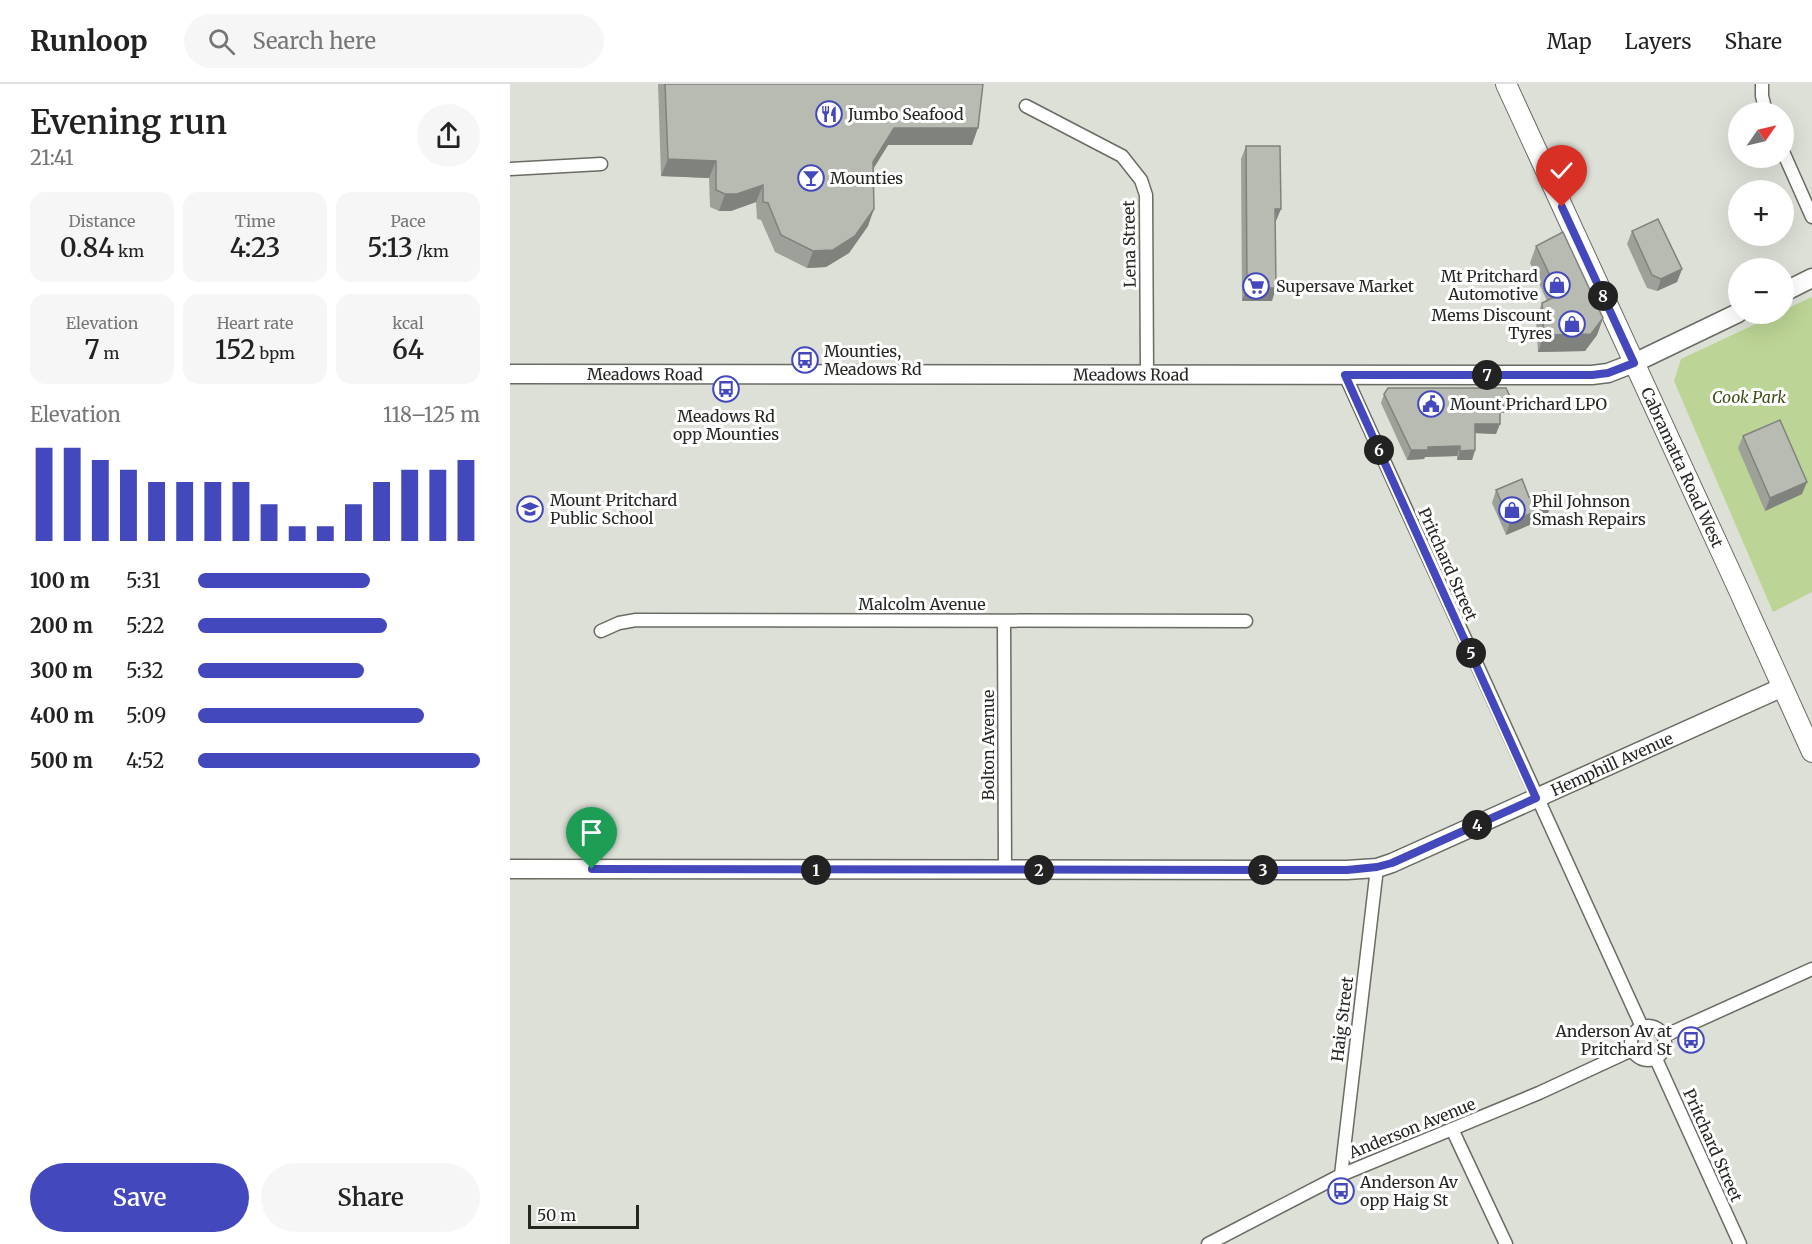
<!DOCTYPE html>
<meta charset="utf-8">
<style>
:root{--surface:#fff;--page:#f6f6f6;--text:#222;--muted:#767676;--line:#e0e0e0;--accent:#4348bc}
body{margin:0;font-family:Merriweather,serif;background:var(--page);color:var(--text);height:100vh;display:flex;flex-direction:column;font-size:22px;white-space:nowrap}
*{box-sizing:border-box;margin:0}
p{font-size:20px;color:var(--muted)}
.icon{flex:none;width:33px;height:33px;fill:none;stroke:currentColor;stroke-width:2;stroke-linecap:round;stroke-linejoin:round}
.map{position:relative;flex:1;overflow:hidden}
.details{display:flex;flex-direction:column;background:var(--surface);width:510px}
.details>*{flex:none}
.needle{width:39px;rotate:56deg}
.controls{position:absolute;left:1218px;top:18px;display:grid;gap:12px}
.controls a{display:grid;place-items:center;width:66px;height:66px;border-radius:50%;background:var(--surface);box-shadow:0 6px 24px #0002;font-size:30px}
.scale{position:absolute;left:18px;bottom:15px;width:111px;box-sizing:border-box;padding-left:6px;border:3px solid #252723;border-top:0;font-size:16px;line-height:21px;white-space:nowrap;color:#252723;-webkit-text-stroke:4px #fff;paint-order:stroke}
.pin{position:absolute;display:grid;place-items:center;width:51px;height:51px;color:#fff;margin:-62px -26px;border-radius:50% 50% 50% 0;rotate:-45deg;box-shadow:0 0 6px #0007}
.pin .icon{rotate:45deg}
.km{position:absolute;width:30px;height:30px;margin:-15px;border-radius:50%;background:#222;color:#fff;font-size:16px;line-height:30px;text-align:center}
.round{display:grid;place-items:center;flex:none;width:63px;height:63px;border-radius:32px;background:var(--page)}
.headline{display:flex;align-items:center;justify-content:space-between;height:102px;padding:0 30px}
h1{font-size:33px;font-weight:600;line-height:45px}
.stats{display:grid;grid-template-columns:repeat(3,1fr);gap:9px;height:102px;padding:6px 30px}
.stats div{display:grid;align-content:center;border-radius:15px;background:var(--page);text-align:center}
.stats b{font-size:26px;font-weight:600}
.stats small{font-size:16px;font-weight:400}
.stats p{font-size:16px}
.chart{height:168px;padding:12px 30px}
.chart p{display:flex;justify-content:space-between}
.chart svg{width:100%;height:108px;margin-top:6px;stroke:var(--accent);stroke-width:6}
.cta{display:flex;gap:12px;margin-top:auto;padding:12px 30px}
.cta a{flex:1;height:69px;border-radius:36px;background:var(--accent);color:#fff;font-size:24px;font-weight:600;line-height:69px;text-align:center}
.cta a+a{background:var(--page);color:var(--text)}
ul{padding:0 30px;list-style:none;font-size:20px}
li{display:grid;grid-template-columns:96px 72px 1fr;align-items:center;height:45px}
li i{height:15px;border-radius:8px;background:var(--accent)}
header{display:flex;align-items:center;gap:36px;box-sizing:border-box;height:84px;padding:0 30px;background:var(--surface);border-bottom:2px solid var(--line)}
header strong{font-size:28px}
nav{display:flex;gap:33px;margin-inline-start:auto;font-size:21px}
.search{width:420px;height:54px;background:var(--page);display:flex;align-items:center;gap:15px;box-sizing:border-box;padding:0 21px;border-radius:33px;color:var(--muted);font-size:22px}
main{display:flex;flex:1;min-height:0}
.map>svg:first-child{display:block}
.green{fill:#bcd495}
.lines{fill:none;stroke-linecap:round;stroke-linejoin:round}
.street-casing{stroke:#686c63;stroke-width:15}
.secondary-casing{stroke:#686c63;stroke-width:21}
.primary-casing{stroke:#686c63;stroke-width:22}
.street{stroke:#fff;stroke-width:12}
.secondary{stroke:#fff;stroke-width:18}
.primary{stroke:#fff;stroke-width:20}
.wall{fill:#9da199}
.shaded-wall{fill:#80837d}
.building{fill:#b7bbb2;stroke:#80837d;stroke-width:1.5}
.route-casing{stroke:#fff;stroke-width:12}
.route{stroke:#4348bc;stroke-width:8}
.labels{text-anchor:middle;stroke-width:6;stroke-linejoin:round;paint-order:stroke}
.poi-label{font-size:16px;fill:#252723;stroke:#fff;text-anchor:start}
.street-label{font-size:16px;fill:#252723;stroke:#fff}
.park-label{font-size:16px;font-style:italic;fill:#3c4e14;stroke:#fff}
</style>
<header>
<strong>Runloop</strong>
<div class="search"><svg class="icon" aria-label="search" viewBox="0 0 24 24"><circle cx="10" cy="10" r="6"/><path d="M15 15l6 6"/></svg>Search here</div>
<nav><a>Map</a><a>Layers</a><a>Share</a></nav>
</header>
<main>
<section class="details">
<div class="headline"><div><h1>Evening run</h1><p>21:41</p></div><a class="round"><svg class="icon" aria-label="share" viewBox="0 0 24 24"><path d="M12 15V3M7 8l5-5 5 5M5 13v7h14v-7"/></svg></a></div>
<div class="stats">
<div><p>Distance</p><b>0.84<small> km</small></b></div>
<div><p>Time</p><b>4:23</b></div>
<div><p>Pace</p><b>5:13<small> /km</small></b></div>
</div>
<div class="stats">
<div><p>Elevation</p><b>7<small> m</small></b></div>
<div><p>Heart rate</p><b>152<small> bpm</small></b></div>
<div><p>kcal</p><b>64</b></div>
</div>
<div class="chart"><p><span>Elevation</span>118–125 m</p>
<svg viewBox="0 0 160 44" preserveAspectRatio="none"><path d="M5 44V6M15 44V6M25 44V11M35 44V15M45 44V20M55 44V20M65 44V20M75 44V20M85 44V29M95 44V38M105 44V38M115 44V29M125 44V20M135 44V15M145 44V15M155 44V11"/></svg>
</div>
<ul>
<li><b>100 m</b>5:31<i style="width:61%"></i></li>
<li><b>200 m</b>5:22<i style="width:67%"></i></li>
<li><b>300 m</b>5:32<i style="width:59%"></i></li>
<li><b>400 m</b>5:09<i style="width:80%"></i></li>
<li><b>500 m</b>4:52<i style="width:100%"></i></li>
</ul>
<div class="cta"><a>Save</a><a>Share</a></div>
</section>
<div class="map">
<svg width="1302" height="1160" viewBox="0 0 1302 1160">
<rect width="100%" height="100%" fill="#dce0d7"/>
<path class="green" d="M1302 213V508L1263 528 1164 297 1171 275 1267 230H1274V226Z"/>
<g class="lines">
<g class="street-casing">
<path id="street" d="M1252 0V12L1256 28
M516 22 612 72 631 96 636 111 637 290
M1274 70 1302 133
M0 85 91 80
M835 291 1132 943
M494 537 495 786
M91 547 109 539 126 536 736 537
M1121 959a17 17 0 1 1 34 0a17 17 0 1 1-34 0Z
M1154 952 1302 885
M1146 975 1230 1160
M942 1045 996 1160
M831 1091 867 784
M698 1160 831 1091 1029 1009 1122 966"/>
</g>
<g class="secondary-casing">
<g id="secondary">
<path d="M1274 208 1302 194"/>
<path id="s1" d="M0 290 1082 291 1098 289 1124 279 1228 229"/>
<path id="s2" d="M0 785 837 786 867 784 882 779 1273 603"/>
</g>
</g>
<g class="primary-casing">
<g id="primary">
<path id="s3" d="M996 0 1226 500 1302 668"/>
</g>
</g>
<use href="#street" class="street"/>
<use href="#secondary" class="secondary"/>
<use href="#primary" class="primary"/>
</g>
<path class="wall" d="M148 0H473L462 61H378L363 85 358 142 339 169 316 183 297 184 265 168 251 136 247 135 246 118 221 127H209L200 123 199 94 151 92Z
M736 62 766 137 762 217H732L731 75Z
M1122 147 1172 185 1167 198 1147 207 1137 204 1117 160Z
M1026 162 1093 234 1087 251 1075 267 1028 268 1026 236 1032 219 1037 217 1020 179Z
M874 310 1000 329H990L986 350 965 349V366L962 376H947V372L915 373 914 375 897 376 871 319Z
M1233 352 1292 410 1255 427 1228 364Z
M986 406 1019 413 1041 421 1036 434 996 451 982 419Z"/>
<path class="shaded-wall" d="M384 44H468L462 61H378L357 95 363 78Z
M158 75 206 77 199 94 151 92Z
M253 101 246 118 221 127H209L215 110Z
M364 125 358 142 339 169 316 183 297 184 303 167Z
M765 125H771L766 137Z
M1172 185 1167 198 1147 207 1151 195Z
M737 204H766L762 217H732Z
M1093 234 1087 251 1075 267 1028 268 1034 251Z
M990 319H1003L1000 329H987Z
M965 340H990L986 350 962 349Z
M950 362 947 372 915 373 914 375 897 376 901 366 918 363Z
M965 366 962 376H947L950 367Z
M1297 398 1292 410 1255 427 1260 414Z
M1041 421 1036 434 996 451 1000 438Z"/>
<path class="building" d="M155 0H473L468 44H384L363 78 364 125 345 152 323 166 303 167 271 151 258 119 253 118V101L227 110H215L206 106V77L158 75Z
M736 62H770L771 125H765L766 204H737Z
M1148 135 1172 185 1151 195 1142 191 1122 147Z
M1053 148 1093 234 1081 250 1034 251 1032 219 1049 211 1026 162Z
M878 304H996L1003 319H990V340H965V366L950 367V362L918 363V366H901L874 310Z
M1270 336 1297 398 1260 414 1233 352Z
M1012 395 1019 413 1035 407 1041 421 1000 438 986 406Z"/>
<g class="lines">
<g class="route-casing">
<path id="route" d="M82 785 837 786 867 783 882 779 1026 714 835 291H1082L1098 289 1124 279 1052 123"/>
</g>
<use href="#route" class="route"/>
</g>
<defs>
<g id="restaurant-ring" transform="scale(1.35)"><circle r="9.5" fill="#fff" stroke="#4348bc" stroke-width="1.5"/><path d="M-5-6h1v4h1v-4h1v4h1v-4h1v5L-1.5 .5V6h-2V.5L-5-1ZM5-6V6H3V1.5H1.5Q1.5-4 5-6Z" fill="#4348bc"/></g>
<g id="bar-ring" transform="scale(1.35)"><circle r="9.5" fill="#fff" stroke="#4348bc" stroke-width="1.5"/><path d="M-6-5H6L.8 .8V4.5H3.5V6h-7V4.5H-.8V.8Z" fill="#4348bc"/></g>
<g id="shop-ring" transform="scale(1.35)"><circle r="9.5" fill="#fff" stroke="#4348bc" stroke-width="1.5"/><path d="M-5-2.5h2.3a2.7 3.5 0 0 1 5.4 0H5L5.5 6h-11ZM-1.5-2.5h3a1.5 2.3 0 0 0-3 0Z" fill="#4348bc"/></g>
<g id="supermarket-ring" transform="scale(1.35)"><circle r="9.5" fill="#fff" stroke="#4348bc" stroke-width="1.5"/><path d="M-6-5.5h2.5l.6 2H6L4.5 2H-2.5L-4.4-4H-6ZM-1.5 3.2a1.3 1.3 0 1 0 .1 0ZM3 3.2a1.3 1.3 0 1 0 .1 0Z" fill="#4348bc"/></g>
<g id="bus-ring" transform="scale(1.35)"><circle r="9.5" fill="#fff" stroke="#4348bc" stroke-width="1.5"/><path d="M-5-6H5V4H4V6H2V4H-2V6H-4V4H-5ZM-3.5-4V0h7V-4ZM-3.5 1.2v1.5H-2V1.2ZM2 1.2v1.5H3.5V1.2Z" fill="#4348bc"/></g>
<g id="civic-ring" transform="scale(1.35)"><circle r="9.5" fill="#fff" stroke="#4348bc" stroke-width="1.5"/><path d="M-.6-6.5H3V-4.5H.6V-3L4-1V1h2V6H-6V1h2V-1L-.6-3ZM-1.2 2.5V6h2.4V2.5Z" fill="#4348bc"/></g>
<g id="school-ring" transform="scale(1.35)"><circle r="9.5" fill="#fff" stroke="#4348bc" stroke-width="1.5"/><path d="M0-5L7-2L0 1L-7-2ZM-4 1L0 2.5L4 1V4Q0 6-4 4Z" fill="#4348bc"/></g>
</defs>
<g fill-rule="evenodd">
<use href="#restaurant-ring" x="319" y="30"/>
<use href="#bar-ring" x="301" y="94"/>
<use href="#shop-ring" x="1047" y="201"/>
<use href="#supermarket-ring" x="746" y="202"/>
<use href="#shop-ring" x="1062" y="240"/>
<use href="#bus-ring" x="295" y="276"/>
<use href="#bus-ring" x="216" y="305"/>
<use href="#civic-ring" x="921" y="320"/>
<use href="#school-ring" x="20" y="425"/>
<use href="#shop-ring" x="1002" y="426"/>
<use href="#bus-ring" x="1181" y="956"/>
<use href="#bus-ring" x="831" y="1107"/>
</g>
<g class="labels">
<g class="poi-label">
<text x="338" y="36">Jumbo Seafood</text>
<text x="320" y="100">Mounties</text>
<text x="1028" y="198" text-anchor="end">Mt Pritchard<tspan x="1028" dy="18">Automotive</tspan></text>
<text x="766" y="208">Supersave Market</text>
<text x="1042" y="237" text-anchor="end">Mems Discount<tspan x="1042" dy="18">Tyres</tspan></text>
<text x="314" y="273">Mounties,<tspan x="314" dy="18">Meadows Rd</tspan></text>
<text x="940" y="326">Mount Prichard LPO</text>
<text x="216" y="338" text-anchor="middle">Meadows Rd<tspan x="216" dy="18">opp Mounties</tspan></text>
<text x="40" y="422">Mount Pritchard<tspan x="40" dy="18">Public School</tspan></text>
<text x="1022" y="423">Phil Johnson<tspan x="1022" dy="18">Smash Repairs</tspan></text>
<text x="1162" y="953" text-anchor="end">Anderson Av at<tspan x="1162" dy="18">Pritchard St</tspan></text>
<text x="850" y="1104">Anderson Av<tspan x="850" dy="18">opp Haig St</tspan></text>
</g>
<g class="street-label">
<text transform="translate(619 160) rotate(-91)" y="6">Lena Street</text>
<text dy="6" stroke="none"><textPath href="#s1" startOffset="135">Meadows Road</textPath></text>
<text dy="6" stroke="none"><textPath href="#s1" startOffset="621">Meadows Road</textPath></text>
<text dy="6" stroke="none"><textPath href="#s3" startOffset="422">Cabramatta Road West</textPath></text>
<text transform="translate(938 480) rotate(66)" y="6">Pritchard Street</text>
<text x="412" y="526">Malcolm Avenue</text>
<text transform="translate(478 661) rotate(-90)" y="6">Bolton Avenue</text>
<text dy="6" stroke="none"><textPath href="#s2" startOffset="1124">Hemphill Avenue</textPath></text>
<text transform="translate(832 935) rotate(-83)" y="6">Haig Street</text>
<text transform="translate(902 1044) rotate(-22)" y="6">Anderson Avenue</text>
<text transform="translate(1203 1061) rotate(66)" y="6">Pritchard Street</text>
</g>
<g class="park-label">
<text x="1239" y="319">Cook Park</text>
</g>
</g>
</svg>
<div class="controls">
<a><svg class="needle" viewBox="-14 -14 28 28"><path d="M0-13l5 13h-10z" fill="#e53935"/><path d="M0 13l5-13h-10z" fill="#767676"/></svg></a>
<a>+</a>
<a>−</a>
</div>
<div class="scale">50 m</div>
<div class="pin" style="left:82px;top:785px;background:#1e9e55"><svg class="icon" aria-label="arrive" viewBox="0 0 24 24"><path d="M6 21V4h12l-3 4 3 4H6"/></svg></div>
<div class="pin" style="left:1052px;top:123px;background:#d93025"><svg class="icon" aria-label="check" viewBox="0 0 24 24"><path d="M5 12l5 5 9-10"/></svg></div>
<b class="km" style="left:306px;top:786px">1</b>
<b class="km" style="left:529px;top:786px">2</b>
<b class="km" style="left:753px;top:786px">3</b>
<b class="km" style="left:967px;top:741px">4</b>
<b class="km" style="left:961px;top:569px">5</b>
<b class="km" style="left:869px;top:366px">6</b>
<b class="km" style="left:977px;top:291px">7</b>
<b class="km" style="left:1093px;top:212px">8</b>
</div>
</main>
